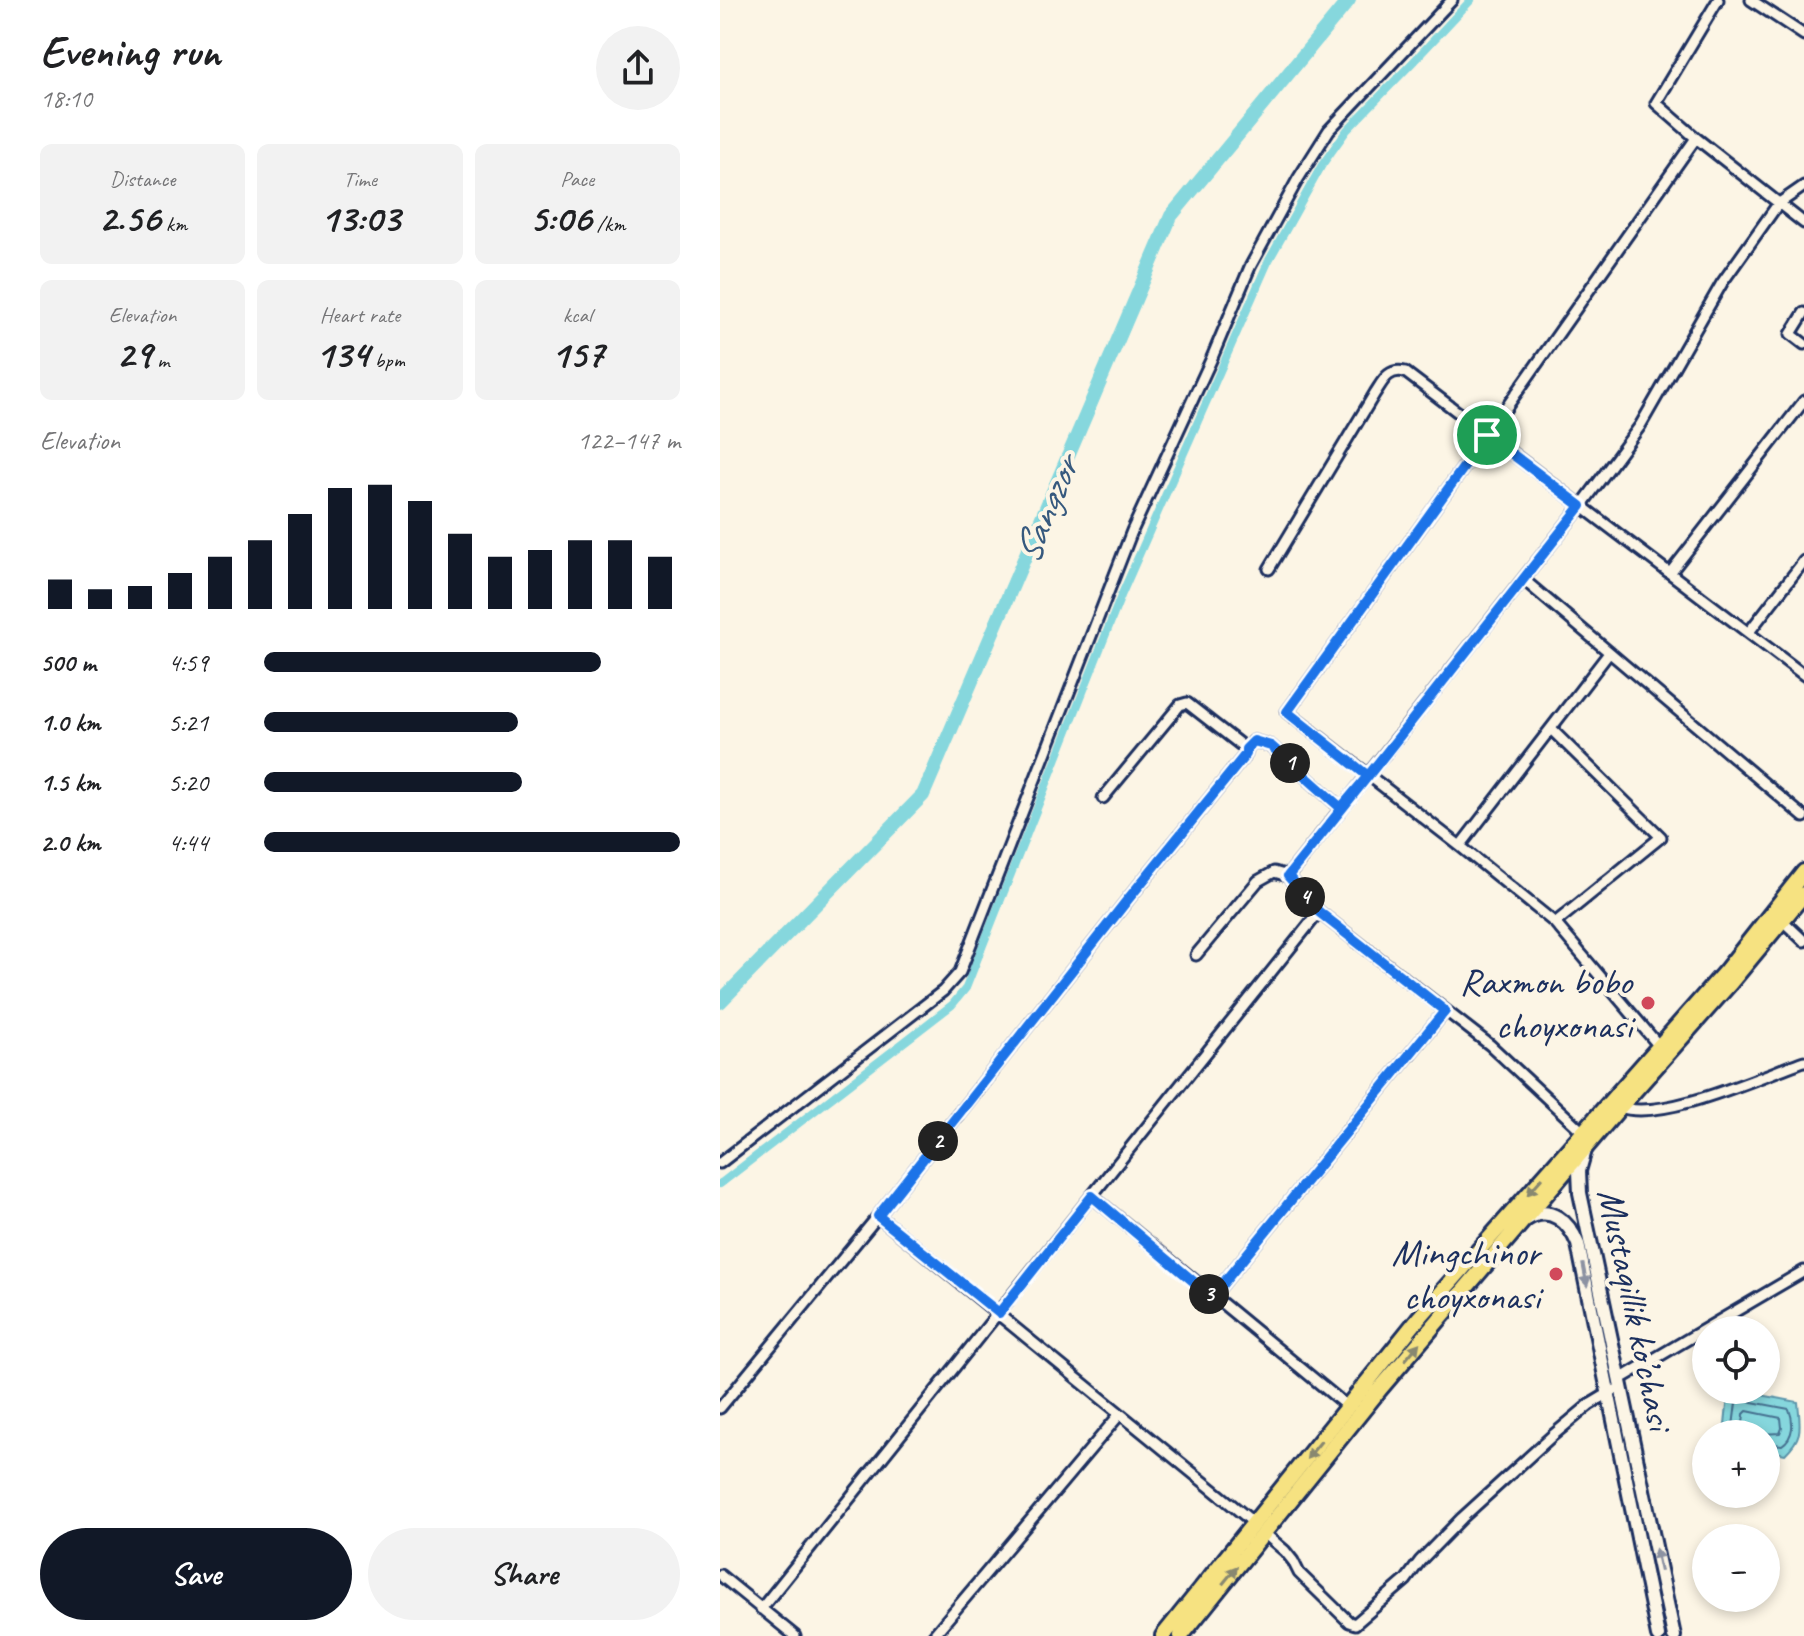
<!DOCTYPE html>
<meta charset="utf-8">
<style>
:root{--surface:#fff;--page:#f2f2f2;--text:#202124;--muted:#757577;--accent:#111827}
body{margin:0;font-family:Caveat,sans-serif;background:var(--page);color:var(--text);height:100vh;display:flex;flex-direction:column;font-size:30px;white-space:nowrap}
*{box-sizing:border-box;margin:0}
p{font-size:26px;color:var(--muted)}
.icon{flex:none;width:44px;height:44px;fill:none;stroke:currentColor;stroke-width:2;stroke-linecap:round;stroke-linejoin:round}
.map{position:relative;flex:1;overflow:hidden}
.sheet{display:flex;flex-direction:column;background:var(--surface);width:720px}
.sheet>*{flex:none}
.tools{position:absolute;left:972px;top:1316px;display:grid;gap:16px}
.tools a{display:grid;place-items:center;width:88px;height:88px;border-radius:50%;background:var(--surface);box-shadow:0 4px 12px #0003;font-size:40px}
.pin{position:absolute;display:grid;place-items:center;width:68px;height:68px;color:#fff;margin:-34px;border:4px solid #fff;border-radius:50%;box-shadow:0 2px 8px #0007}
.km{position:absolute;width:40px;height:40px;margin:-20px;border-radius:50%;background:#222;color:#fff;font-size:22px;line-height:40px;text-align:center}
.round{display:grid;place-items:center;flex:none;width:84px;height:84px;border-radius:42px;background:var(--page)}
.headline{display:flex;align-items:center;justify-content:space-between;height:136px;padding:0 40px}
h1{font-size:44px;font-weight:700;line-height:60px}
.metrics{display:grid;grid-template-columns:repeat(3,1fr);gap:12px;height:136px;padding:8px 40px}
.metrics div{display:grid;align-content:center;border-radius:12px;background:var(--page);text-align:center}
.metrics b{font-size:40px;font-weight:700}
.metrics small{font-size:22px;font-weight:400}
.metrics p{font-size:22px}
.chart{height:224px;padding:16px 40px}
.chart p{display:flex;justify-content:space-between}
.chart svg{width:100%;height:144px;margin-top:8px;stroke:var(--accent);stroke-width:6}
.primary-button{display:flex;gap:16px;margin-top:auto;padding:16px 40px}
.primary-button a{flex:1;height:92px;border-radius:48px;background:var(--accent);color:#fff;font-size:32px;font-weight:700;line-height:92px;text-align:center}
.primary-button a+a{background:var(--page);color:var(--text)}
ul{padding:0 40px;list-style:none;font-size:26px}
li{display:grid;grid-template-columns:128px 96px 1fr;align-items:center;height:60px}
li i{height:20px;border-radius:10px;background:var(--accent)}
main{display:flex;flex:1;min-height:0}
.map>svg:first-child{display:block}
.water{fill:#86d7dd;stroke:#5b94aa;stroke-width:2}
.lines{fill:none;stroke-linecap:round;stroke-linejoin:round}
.shore{stroke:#467291;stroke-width:2}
.canal{stroke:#86d7dd;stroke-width:8}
.river{stroke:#86d7dd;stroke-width:14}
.minor-casing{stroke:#1b2f5e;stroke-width:15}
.secondary-casing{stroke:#1b2f5e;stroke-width:18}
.trunk-casing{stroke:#1b2f5e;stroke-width:20}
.minor{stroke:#fcf5e5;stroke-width:9}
.secondary{stroke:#fcf5e5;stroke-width:12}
.trunk{stroke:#f6e281;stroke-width:14}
.oneway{fill:#888870}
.oneway2{fill:#8c92a2}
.route-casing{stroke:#fff;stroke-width:16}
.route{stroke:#1a73e8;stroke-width:10}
.poi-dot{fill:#d1495b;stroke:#fcf5e5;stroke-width:3}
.labels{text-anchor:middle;stroke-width:8;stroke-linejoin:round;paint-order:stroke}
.poi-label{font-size:38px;fill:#1b2f5e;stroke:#fcf5e5;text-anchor:end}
.street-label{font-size:38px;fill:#1b2f5e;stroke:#fcf5e5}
.water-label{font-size:40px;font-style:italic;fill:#36597e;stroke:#fcf5e5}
</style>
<main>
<section class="sheet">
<div class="headline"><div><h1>Evening run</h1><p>18:10</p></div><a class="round"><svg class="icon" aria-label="share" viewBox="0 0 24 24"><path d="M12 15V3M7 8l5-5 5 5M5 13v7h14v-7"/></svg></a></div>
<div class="metrics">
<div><p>Distance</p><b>2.56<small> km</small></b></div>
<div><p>Time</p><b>13:03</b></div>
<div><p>Pace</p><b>5:06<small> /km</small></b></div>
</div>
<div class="metrics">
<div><p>Elevation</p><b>29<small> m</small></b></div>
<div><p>Heart rate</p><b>134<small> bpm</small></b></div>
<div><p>kcal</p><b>157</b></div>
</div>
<div class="chart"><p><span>Elevation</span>122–147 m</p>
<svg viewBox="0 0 160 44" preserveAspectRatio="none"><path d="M5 44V35M15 44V38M25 44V37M35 44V33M45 44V28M55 44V23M65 44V15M75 44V7M85 44V6M95 44V11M105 44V21M115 44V28M125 44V26M135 44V23M145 44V23M155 44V28"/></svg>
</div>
<ul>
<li><b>500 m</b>4:59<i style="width:81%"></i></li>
<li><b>1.0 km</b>5:21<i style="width:61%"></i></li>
<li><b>1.5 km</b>5:20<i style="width:62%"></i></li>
<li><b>2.0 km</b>4:44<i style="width:100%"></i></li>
</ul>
<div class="primary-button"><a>Save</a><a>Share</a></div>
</section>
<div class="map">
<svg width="1084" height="1636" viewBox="0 0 1084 1636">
<rect width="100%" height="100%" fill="#fcf5e5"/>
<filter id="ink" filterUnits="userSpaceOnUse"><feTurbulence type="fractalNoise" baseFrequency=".0125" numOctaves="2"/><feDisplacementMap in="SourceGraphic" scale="16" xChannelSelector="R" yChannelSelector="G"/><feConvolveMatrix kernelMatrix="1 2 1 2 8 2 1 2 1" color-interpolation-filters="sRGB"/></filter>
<g filter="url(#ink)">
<path class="water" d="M1019 1391 1078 1402C1080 1427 1084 1436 1065 1454L1046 1450V1434H1004L1008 1396Z"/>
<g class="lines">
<path class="shore" d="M1012 1434 1016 1403 1022 1397 1032 1402 1069 1409C1074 1422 1074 1437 1062 1445L1046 1443
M1022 1434 1024 1414 1027 1411 1061 1418 1062 1428 1060 1433 1041 1434"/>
<path class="canal" d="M0 1184 232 1005 246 988 401 596 548 262 602 165 627 130 694 61 751 0"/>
<path class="river" d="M0 1002 203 795 451 216 629 0"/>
<g class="minor-casing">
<path id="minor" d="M998 0 936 103 976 138 1084 223
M1031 0 1084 35
M1084 313 1071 334 1084 344
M549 569 655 393C663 381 668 368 685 372L1084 675
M950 573 1084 401
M804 580 1084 817
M1029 632 1084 561
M831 729 941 837 835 923
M526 749 534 741 551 746 621 808
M740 846 889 653
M1063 921 1084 941
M476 955 538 881 554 872 568 876
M939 1046 835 923 740 846 567 712 767 435 976 138
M900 1107C942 1122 1041 1076 1084 1061
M863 1132 770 1045 599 912 568 876 861 506 920 426 1002 283 1058 204 1084 186
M0 1163 223 991 240 972 412 531 491 360 530 267 578 179 609 130 732 0
M372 1196 628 1407
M158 1216 534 1523
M492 1297 725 1011
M900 1379 1084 1271
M0 1408 158 1216 409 898 526 754V749L467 703 460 705 383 798
M544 1533 565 1551 573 1561 579 1573 629 1622 635 1624 686 1580 700 1561 742 1518 832 1436 869 1405 894 1390
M0 1575 75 1636
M41 1609 599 912
M213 1636 400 1414"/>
</g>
<g class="secondary-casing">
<path id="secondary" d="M865 1150 859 1171 860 1193 954 1636
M807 1219C830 1204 849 1222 858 1244L938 1636"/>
</g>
<g class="trunk-casing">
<path id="trunk" d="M443 1636 698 1319 1005 972 1084 872
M461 1636 659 1390 900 1107 1011 982 1084 894"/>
</g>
<use href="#minor" class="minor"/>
<use href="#secondary" class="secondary"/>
<use href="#trunk" class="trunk"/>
</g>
<defs><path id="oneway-solid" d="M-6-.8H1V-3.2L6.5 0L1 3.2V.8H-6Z" transform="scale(2)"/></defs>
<g class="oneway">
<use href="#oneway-solid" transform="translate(815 1186) rotate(131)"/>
<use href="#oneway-solid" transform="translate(692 1352) rotate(-50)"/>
<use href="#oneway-solid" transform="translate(594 1450) rotate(129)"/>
<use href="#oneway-solid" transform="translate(510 1575) rotate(-51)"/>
</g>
<g class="oneway2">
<use href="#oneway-solid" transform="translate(865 1275) rotate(79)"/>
<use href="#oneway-solid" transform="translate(938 1560) rotate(-102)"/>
</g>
</g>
<g class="lines" filter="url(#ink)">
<g class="route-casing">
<path id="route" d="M767 435 567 712 648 776 621 808 551 746 534 741 526 749V754L409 898 158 1216 279 1313 372 1196 492 1297 725 1011 599 912 568 876 648 776 861 506 767 435"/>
</g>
<use href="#route" class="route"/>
</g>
<g class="poi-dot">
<circle cx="928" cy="1003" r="8"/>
<circle cx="836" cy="1274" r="8"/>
</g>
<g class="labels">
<g class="poi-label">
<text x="912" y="994">Raxmon bobo<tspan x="912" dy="44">choyxonasi</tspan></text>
<text x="820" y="1265">Mingchinor<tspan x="820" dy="44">choyxonasi</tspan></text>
</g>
<g class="street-label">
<text transform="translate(916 1309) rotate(78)" y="13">Mustaqillik ko’chasi</text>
</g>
<g class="water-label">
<text transform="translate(325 510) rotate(-67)" y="14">Sangzor</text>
</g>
</g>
</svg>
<div class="tools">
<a><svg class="icon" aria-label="locate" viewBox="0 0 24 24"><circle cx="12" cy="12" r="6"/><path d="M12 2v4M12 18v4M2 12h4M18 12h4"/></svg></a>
<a>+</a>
<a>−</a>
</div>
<div class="pin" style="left:767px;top:435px;background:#1e9e55"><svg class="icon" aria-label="arrive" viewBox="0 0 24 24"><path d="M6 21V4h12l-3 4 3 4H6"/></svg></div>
<b class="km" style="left:570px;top:763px">1</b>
<b class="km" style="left:218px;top:1141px">2</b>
<b class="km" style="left:489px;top:1294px">3</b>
<b class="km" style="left:585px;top:897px">4</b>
</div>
</main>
